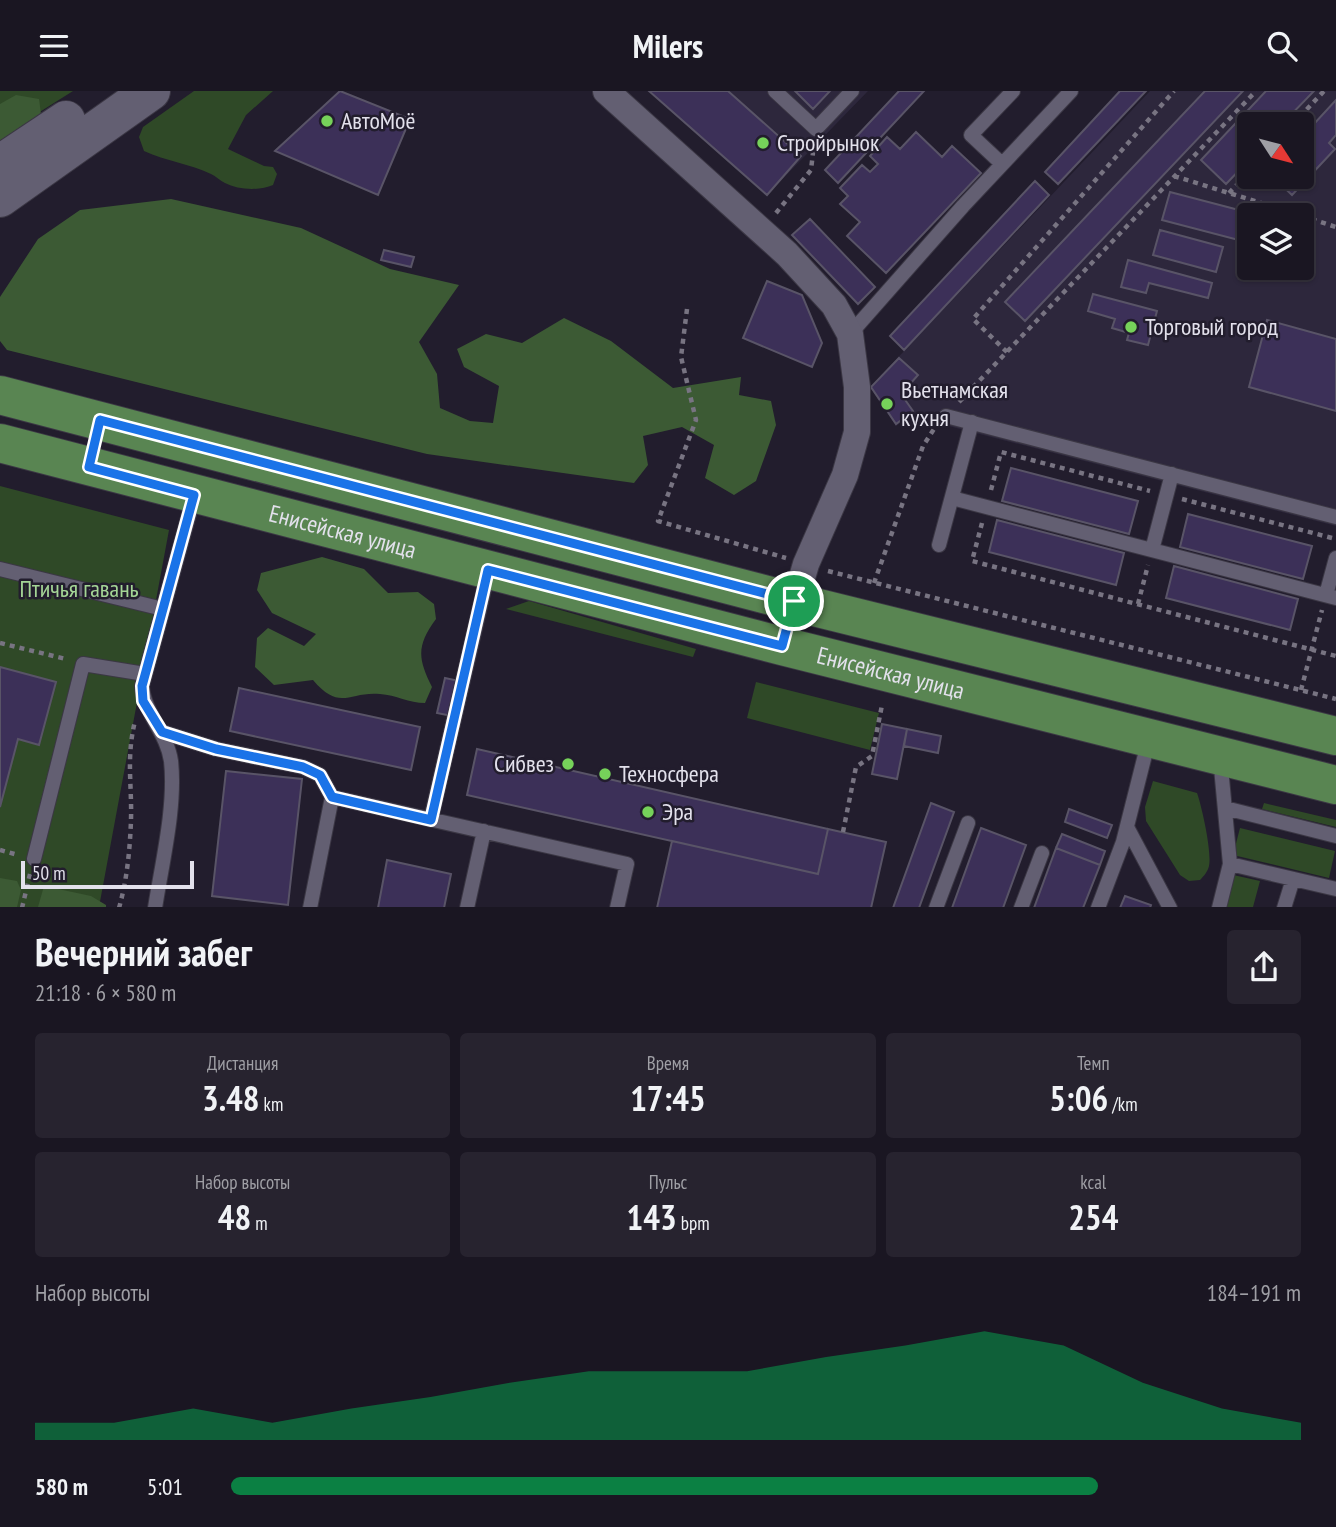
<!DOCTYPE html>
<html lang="ru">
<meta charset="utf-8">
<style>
:root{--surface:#1a1622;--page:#27232f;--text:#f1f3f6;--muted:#9f9fa5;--line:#383540;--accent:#0b8043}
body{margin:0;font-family:"PT Sans Narrow",sans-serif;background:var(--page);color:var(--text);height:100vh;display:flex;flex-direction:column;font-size:26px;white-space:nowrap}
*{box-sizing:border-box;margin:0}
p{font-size:23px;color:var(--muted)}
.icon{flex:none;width:38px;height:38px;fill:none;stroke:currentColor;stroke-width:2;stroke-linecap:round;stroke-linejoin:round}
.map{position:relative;height:816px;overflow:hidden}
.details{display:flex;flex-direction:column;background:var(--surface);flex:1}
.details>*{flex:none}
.needle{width:46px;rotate:126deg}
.fabs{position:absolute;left:1237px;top:21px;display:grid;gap:14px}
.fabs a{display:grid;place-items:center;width:77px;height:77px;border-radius:7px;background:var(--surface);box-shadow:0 2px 5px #0004,0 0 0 2px var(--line);font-size:35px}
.scale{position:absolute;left:21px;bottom:18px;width:173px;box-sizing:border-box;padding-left:7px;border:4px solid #e3e1ec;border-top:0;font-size:19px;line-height:24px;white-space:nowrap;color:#e3e1ec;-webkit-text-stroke:5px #221d2d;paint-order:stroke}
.pin{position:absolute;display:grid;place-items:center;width:60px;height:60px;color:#fff;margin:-30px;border:4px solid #fff;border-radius:50%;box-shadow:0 2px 7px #0007}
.round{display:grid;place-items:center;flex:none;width:74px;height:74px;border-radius:7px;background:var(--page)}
.head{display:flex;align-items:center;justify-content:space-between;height:119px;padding:0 35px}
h1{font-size:38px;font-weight:800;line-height:52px}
.stats{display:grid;grid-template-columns:repeat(3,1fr);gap:10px;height:119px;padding:7px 35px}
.stats div{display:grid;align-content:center;border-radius:7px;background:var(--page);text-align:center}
.stats b{font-size:35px;font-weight:800}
.stats small{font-size:19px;font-weight:400}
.stats p{font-size:19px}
.chart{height:196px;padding:14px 35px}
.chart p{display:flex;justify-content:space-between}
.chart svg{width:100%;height:126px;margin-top:7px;fill:var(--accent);opacity:.7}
ul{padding:0 35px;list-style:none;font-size:23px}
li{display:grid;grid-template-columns:112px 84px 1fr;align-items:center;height:52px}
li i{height:18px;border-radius:9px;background:var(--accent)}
header{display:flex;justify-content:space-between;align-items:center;height:91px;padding:0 35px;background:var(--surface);font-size:32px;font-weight:800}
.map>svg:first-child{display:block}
.built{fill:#2d273c;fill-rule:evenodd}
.green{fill:#2f4927}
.forest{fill:#3c5a34}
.building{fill:#3c3058;stroke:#595467;stroke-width:2}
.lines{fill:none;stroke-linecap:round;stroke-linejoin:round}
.lane-casing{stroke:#3b3744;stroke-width:16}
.street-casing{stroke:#3b3744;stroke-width:28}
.secondary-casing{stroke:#3b3744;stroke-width:40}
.primary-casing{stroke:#3b3744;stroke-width:40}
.path{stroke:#787482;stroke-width:4.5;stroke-dasharray:5 5;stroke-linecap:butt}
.lane{stroke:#635f72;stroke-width:14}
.street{stroke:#635f72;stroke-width:26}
.secondary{stroke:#635f72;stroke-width:38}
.primary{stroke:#598552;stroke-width:38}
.route-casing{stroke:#fff;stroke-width:14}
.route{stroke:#1a73e8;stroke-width:9}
.poi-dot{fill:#76d25a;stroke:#221d2d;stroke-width:2.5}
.labels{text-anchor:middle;stroke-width:5;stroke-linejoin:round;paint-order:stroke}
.poi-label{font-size:24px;fill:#e3e1ec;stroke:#221d2d;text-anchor:start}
.street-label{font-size:24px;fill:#e3e1ec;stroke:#221d2d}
.park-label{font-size:24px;fill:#a4d596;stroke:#221d2d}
</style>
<header><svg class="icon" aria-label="menu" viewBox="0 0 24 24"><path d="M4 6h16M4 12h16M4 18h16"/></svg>Milers<svg class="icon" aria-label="search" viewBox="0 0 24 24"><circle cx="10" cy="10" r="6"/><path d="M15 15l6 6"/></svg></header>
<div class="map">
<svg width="1336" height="817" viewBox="0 0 1336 817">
<rect width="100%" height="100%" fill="#221d2d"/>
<path class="built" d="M649 0H868L767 104Z
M1150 0H1336V435L910 325 896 335 870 296ZM1250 33H1302V86H1250ZM1250 124H1302V177H1250Z"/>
<path class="green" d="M0 0H73L0 46Z
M194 0H273L246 24 228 58 264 75 273 76 277 83 273 94C260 100 238 99 225 92 220 90 216 85 211 83 190 73 166 70 144 60L139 46 143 36Z
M0 395 169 439 99 816H0Z
M529 510 696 558 693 566 506 518Z
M756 591 879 622 870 659 747 627Z
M1153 690 1197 702C1202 716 1212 761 1209 775 1208 780 1204 785 1200 789L1189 790 1180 784 1146 730 1145 716Z
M1264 712 1336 729V736L1262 718Z
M1240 737 1335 760 1329 787 1233 764Z
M1229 783 1260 790 1253 816 1221 817Z"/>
<path class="forest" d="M16 4 39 8 41 23 0 50V13Z
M171 108 301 137 390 178 459 194 419 251 437 283 440 317 470 330 493 332 499 295 464 276 457 258 486 243 522 252 564 227 611 250 673 297 741 286 739 304 771 310 776 334 756 390 734 404 705 387 714 354 682 336 643 345 648 374 634 392 427 363 7 259 0 250V206L38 148 80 119Z
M322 466 364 478 388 502 418 501 434 513 436 528C416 555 418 568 432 596L425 612C409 612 396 604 380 603 349 600 340 621 313 589L274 594 255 576 257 547 268 537 304 555 316 543 272 522 257 499 261 482Z
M0 787 17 790 21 799 17 816H0Z
M44 795 91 805 106 814V816H38Z"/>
<path class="building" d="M340 0 410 28 378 104 275 60Z
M649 0H728L801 65 767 104Z
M795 0H830L813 18Z
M899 0H924L838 92 825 79Z
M1120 0H1146L1058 93 1045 81Z
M1205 0H1243L1025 230 1005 211Z
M1266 0H1314L1282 33H1250V68L1226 93 1201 69Z
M1336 9V44L1329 52 1335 58 1292 104 1273 86H1302V46Z
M916 41 942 66 952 55 981 82 886 182 847 145 860 131 840 113 848 105 840 97 862 74 870 81 878 73 870 65 887 46 900 58Z
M1035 90 1049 104 904 259 890 245Z
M1170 101 1258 124H1250V152L1162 129Z
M810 128 875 196 858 213 792 144Z
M1160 139 1223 156 1216 181 1153 164Z
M384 159 414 166 411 176 381 169Z
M1128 169 1212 192 1208 207 1149 192 1146 202 1121 196Z
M767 190 802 204 822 252 812 276 743 247Z
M1093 203 1157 220 1148 254 1127 249 1129 242 1112 237 1115 228 1088 220Z
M1267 229 1336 248V320L1249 296Z
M899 267 918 284 901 303 913 320 896 333 871 296Z
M1011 377 1138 410 1129 443 1002 410Z
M1188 423 1312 455 1303 488 1180 456Z
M997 429 1124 462 1116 494 989 461Z
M1174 475 1298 508 1290 539 1166 507Z
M0 576 56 591 39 654 18 648 0 716Z
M445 587 459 590 452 625 437 622Z
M239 597 420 636 411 679 230 640Z
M882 633 907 638 897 688 872 683Z
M907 638 941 645 938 662 904 655Z
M477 658 828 738 818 783 467 704Z
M226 680 302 688 288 814 212 805Z
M931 712 954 721 919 817H893Z
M1069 718 1112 734 1107 747 1065 731Z
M981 737 1026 754 1003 817H952Z
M828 738 886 751 871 817H657L672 750 818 783Z
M1062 743 1105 760 1100 774 1056 757Z
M1056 757 1100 774 1083 817H1034Z
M387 769 451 783 444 817H378Z
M1125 805 1151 814 1150 817H1120Z"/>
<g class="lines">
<g class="lane-casing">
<path id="lane" d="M775 0 816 38 852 0
M1002 73 971 44 1013 0
M850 243 963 115 1071 0
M946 325 1336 426
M952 407 1336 507
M939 454 972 331
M1152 459 1172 383
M0 478 163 518
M1326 504 1336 467
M162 641 216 658 303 676 320 684 332 706
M1225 717 1336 745
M431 728 488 481
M1127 736 1170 817
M34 768 83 573 145 583
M1230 773 1336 798
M155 817C162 772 176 715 171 670 167 642 144 622 142 595L194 405
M310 817 332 706 627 773 617 817
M467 817 484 740
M936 817 968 732
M1021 817 1042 762
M1098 817 1123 751 1149 648
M1219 817 1230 773 1220 666
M1284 817 1293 788"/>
</g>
<g class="street-casing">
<path id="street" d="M606 0 787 163 834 214 850 243 857 296V341L845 384 806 473 782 555"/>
</g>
<g class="secondary-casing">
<path id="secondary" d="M0 73 66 29
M0 107 151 0"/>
</g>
<g class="primary-casing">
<g id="primary">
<path d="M0 304 794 511 1336 645"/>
<path id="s1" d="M0 352 782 555 1336 694"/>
</g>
</g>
<path class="path" d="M1293 33 1324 0
M1174 85 1300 124
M1229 102 1250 80
M776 122 811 79 814 53
M1302 125 1336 136
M687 218 681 266 696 329 658 430 786 467
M1007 261 973 228 1174 0
M959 311 1256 0
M991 399 1001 361 1150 400
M1182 408 1336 448
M982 432 972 470 1336 565
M828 480 1336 608
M874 492 923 355 934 338
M1138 513 1148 474
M0 552 66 568
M1301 599 1322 519
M843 741 856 676 872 665 882 614
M0 759 18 764
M22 817 30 783
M119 817C127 789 130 758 131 729 132 693 126 667 135 630"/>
<use href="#lane" class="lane"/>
<use href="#street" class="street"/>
<use href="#secondary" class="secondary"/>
<use href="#primary" class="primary"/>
</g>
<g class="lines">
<g class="route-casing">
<path id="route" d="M100 329 794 510 782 555 488 479 431 729 332 706 320 684 303 676 216 658 162 641 143 610 142 595 194 404 89 376Z"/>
</g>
<use href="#route" class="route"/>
</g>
<g class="poi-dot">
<circle cx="327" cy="30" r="7"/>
<circle cx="763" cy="52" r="7"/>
<circle cx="1131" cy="236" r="7"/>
<circle cx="887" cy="313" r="7"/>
<circle cx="568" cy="673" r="7"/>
<circle cx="605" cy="683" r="7"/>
<circle cx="648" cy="721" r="7"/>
</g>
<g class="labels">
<g class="poi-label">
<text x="341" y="38">АвтоМоё</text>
<text x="777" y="60">Стройрынок</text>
<text x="1145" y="244">Торговый город</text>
<text x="901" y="307">Вьетнамская<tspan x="901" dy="28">кухня</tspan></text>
<text x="554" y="681" text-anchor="end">Сибвез</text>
<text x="619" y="691">Техносфера</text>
<text x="662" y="729">Эра</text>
</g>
<g class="street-label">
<text dy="8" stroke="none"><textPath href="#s1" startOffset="354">Енисейская улица</textPath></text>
<text dy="8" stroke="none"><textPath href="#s1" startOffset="920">Енисейская улица</textPath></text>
</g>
<g class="park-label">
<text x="79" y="506">Птичья гавань</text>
</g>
</g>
</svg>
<div class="fabs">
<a><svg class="needle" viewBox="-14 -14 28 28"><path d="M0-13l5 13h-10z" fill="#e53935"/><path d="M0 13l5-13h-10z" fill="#9f9fa5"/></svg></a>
<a><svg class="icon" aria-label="layers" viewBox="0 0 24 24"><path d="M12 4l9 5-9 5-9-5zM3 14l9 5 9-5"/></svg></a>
</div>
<div class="scale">50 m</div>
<div class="pin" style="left:794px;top:510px;background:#1e9e55"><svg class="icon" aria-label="arrive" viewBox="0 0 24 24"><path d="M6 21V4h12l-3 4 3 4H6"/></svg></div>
</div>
<section class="details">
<div class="head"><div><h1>Вечерний забег</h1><p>21:18 · 6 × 580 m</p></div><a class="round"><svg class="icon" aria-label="share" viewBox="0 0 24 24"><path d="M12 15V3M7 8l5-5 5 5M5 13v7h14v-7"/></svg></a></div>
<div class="stats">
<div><p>Дистанция</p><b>3.48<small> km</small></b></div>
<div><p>Время</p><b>17:45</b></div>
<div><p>Темп</p><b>5:06<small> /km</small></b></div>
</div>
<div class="stats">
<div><p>Набор высоты</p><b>48<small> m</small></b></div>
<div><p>Пульс</p><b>143<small> bpm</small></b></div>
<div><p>kcal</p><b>254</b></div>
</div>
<div class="chart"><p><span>Набор высоты</span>184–191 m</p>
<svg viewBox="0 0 160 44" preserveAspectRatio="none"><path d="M0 44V38L10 38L20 33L30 38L40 33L50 29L60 24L70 20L80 20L90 20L100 15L110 11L120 6L130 11L140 24L150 33L160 38V44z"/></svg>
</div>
<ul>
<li><b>580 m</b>5:01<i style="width:81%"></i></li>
</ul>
</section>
